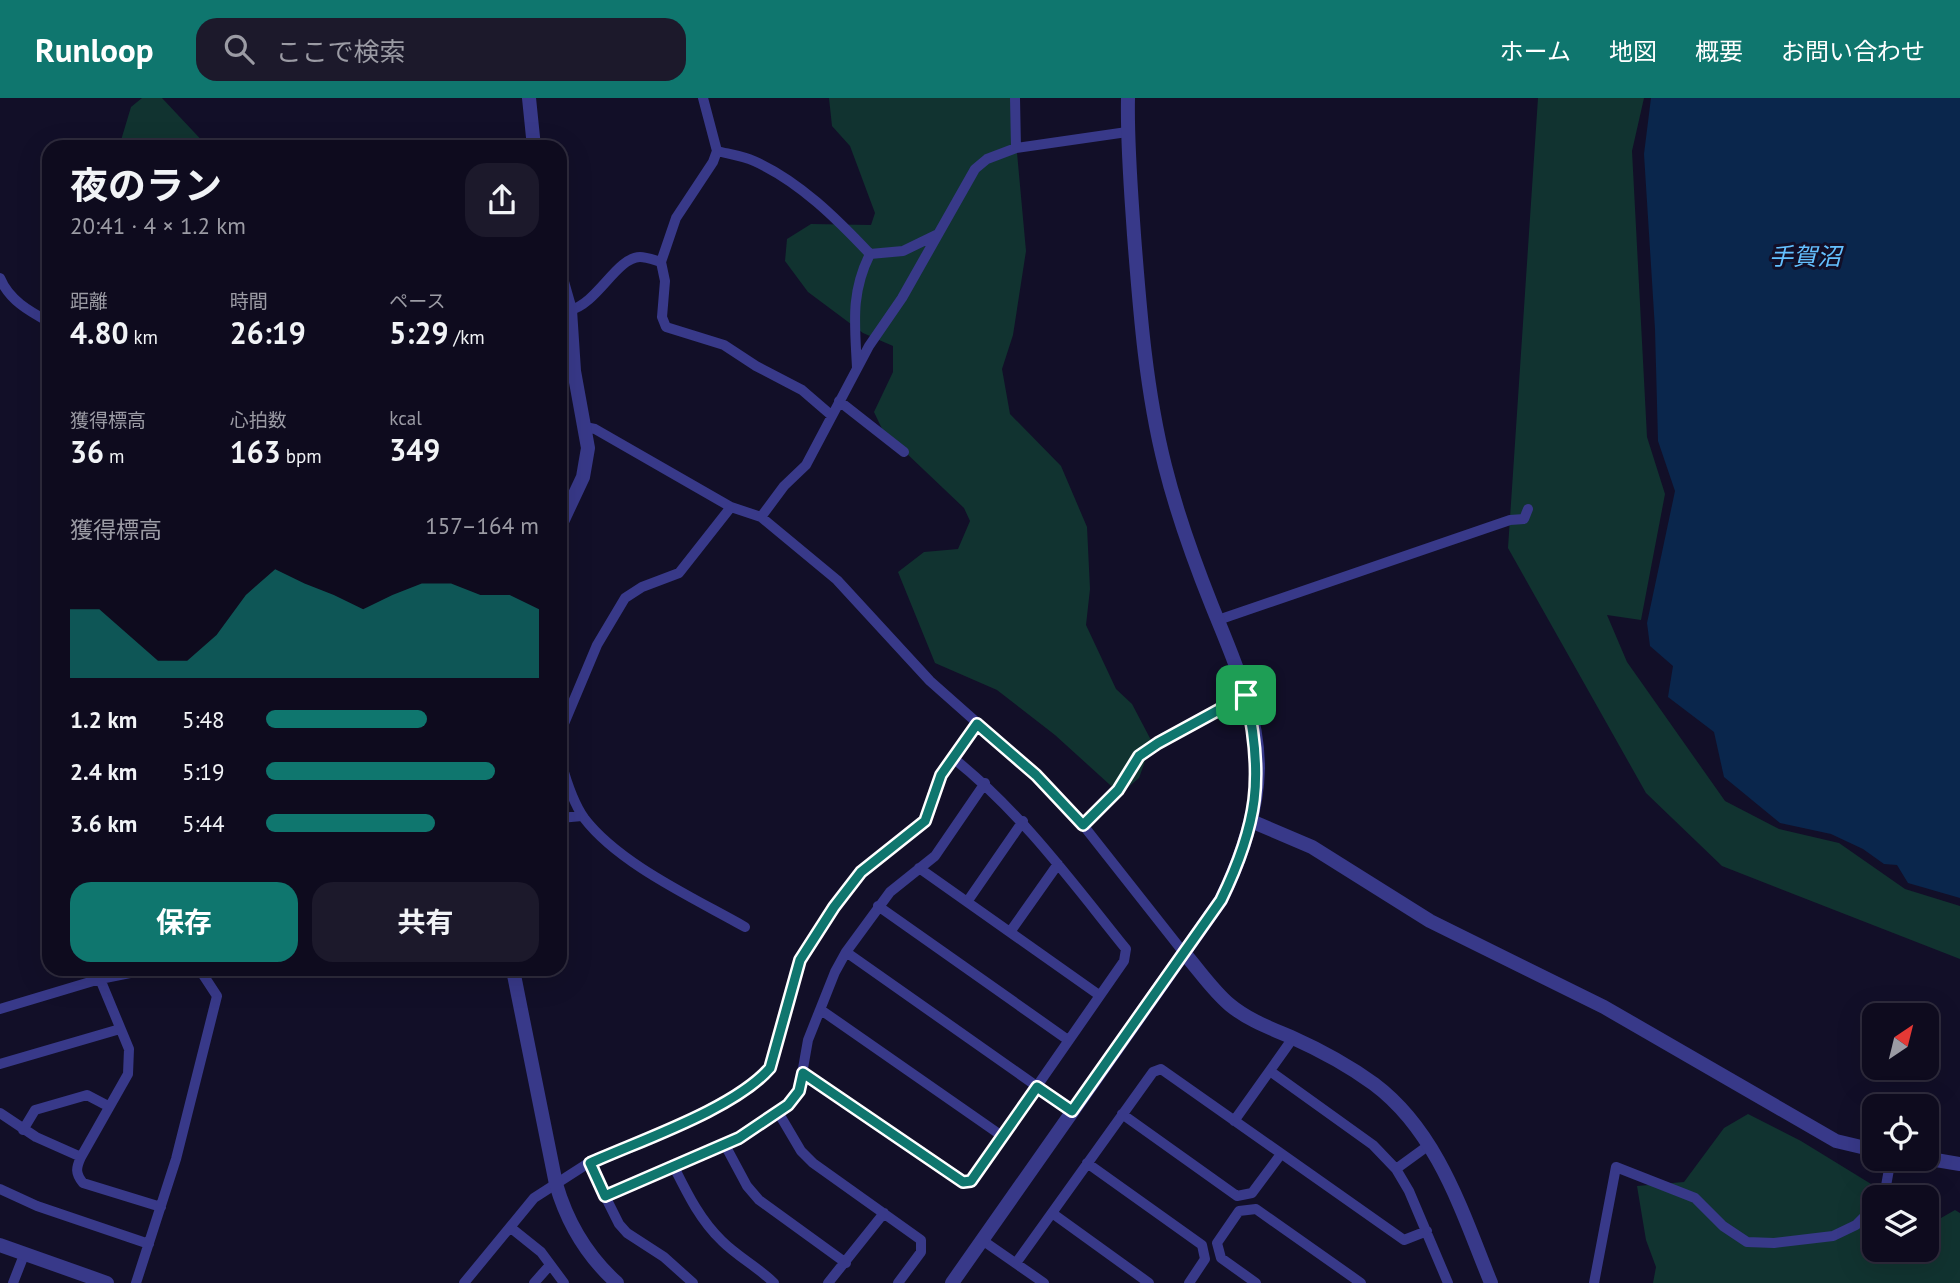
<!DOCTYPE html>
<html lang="ja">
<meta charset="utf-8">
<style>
:root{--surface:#0e0b1e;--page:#1c192b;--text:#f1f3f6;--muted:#9b9ba4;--line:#2e2b3c;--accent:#0f766e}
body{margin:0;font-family:"PT Sans","Noto Sans JP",sans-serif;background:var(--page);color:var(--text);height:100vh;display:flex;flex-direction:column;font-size:26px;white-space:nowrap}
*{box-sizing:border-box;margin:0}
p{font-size:23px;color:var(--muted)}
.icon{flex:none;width:38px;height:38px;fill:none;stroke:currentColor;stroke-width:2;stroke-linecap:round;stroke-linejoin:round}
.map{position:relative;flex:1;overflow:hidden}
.drawer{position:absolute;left:42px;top:42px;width:525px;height:836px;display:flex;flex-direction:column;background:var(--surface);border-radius:21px;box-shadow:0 7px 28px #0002,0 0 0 2px var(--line)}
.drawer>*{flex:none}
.needle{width:46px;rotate:35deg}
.buttons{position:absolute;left:1862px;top:905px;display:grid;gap:14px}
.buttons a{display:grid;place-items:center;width:77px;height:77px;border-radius:14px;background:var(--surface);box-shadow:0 7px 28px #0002,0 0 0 2px var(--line);font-size:35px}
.pin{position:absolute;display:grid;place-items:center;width:60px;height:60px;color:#fff;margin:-30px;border-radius:14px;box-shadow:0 4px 10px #0006}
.round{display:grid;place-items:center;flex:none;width:74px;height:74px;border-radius:21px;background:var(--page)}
.overview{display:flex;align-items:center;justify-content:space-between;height:119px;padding:0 28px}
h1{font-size:38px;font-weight:700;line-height:52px}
.stats{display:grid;grid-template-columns:repeat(3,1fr);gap:10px;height:119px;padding:7px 28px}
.stats div{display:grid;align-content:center}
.stats b{font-size:30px;font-weight:700}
.stats small{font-size:19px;font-weight:400}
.stats p{font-size:19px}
.chart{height:196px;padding:14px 28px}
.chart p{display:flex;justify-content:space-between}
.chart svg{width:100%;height:126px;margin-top:7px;fill:var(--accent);opacity:.7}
.cta{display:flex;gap:14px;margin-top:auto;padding:14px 28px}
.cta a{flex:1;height:80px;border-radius:21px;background:var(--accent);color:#fff;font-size:28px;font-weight:700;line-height:80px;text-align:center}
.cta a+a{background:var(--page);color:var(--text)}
ul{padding:0 28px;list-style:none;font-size:23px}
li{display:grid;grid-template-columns:112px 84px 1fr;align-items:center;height:52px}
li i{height:18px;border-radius:9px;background:var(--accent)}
header{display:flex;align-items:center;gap:42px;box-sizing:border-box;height:98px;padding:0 35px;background:var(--accent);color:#fff}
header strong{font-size:33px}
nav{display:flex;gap:38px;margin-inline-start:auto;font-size:24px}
.search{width:490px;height:63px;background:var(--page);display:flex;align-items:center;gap:18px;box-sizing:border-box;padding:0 24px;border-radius:21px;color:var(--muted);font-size:26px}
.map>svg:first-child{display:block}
.green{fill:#113330}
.water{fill:#0a264c}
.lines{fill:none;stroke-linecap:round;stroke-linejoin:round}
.minor{stroke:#383989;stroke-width:10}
.tertiary{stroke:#383989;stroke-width:14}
.route-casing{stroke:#fff;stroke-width:14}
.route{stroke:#0f766e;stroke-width:9}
.labels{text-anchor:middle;stroke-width:6;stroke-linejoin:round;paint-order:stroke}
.water-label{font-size:24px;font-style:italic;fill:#64c0ff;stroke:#120f28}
</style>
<header>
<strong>Runloop</strong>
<div class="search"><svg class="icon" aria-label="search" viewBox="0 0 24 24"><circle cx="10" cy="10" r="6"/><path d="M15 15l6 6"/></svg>ここで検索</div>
<nav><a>ホーム</a><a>地図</a><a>概要</a><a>お問い合わせ</a></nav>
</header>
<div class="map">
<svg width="1960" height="1185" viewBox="0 0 1960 1185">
<rect width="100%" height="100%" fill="#120f28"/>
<path class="green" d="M142 0H162L208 49H119L131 9Z
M829 0H1012L1026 153 1013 237 1002 271 1010 316 1061 368 1087 429 1090 491 1086 527 1116 591 1132 606 1152 644 1139 680 1120 696 1055 637 997 592 935 565 898 474 924 454 958 451 970 423 964 410 883 333 874 314 893 274V248L863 235 808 194 785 163 787 141 811 126 871 127 875 115 850 48 832 28Z
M1538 0H1644L1632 53 1647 339 1665 396 1641 522 1607 517 1627 564 1725 703 1779 731 1839 745 1905 791 1960 808V861L1722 768 1646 695 1508 450Z
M1748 1016 1801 1043 1889 1097 1890 1099H1874V1152H1927V1128L1955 1112 1960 1115V1185H1653L1656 1169 1646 1142 1637 1088 1684 1084 1724 1030Z"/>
<path class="water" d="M1651 0H1960V800L1908 785 1897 767 1884 766 1863 751 1831 736 1780 725 1724 679 1714 634 1668 599 1673 568 1650 548 1647 525 1675 393 1658 343 1655 231 1644 56Z"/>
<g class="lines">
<path class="minor" d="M703 0 717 53 713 64 676 120 661 164 665 183 662 219 666 229 724 247 756 268 802 292 831 317
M1015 0 1016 50
M717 53C729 56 743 58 754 63 799 83 837 121 870 156
M0 180C9 202 29 213 49 224
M570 212C597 206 617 159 640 159 646 159 654 162 661 164
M857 270C855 227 850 196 870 156L903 153 938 136
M839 303 904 354
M585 329 595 331 731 409 761 419 837 482 930 583 1036 677 1083 727 1184 855
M761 419 784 388 806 367 869 248 902 200 975 71 987 61 1016 50 1127 34
M1218 522 1510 422 1524 421 1528 411
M560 648 563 628 597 547 625 500 642 489 679 475 731 409
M560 660C565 679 572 703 584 720 619 766 694 800 745 829
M560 720 582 718
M1083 727 1118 692 1139 658 1158 645 1246 597
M919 770 1099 897
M967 804 1023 723
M878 808 1068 942
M1010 834 1058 766
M846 854 1072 1013
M100 881 129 951 128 976 81 1059C76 1070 75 1075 83 1085L161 1109
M0 911 100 881 145 872
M821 912 1002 1038
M0 966 120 931
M1270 973 1373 1047 1396 1071 1409 1093 1448 1185
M803 975 963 1084 971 1083 1124 863 1126 851C1072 784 1021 714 953 660
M778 1014 801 1053 813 1065 921 1142V1154L898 1185
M0 1015 36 1039 81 1059
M1122 1016 1237 1098 1252 1095 1281 1056
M1234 1023 1293 940
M23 1032 35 1012 87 997 108 1008
M725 1047 747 1088 759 1102 846 1165
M590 1064C641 1042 734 1011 770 970L800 862 834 809 861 774 925 723 941 677 977 626
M1087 1065 1202 1147 1205 1161 1189 1185
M674 1069C687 1095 700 1122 722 1143 738 1159 758 1169 774 1185
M1396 1071 1429 1047
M0 1091 37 1108 149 1146
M605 1098 619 1126 627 1135 664 1159 693 1185
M1880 1099 1886 1088 1891 1060
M1052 1115 1149 1185
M511 1130 541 1154 564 1185
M982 1142 1044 1185
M1016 1165 1153 974 1161 971 1404 1142 1427 1133
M13 1185 24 1157
M136 1185 176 1061 217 898 200 872
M464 1185 534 1100 590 1064 605 1098 739 1040 788 1007 799 993 808 942 835 874 846 854 890 794 935 758 985 685
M534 1185 550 1167
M828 1185 884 1115
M1256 1185 1221 1160 1217 1145 1239 1113 1256 1111 1361 1185
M1594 1185 1616 1069 1695 1100 1723 1128 1747 1144 1774 1145 1833 1138 1856 1127 1874 1109"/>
<path class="tertiary" d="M529 0 534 49
M560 177 570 212 574 273 588 350 583 379 560 428
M1251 723 1312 749 1430 823 1604 909 1836 1043 1874 1052
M1184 855C1199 872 1213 893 1230 907 1248 922 1270 930 1291 939 1320 952 1348 967 1374 986 1438 1034 1462 1114 1491 1185
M513 872 556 1086C567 1124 588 1159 617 1185
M1924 1060 1960 1066
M0 1147 107 1185
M952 1185 1221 802C1241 761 1257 717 1258 670 1258 614 1233 560 1212 508 1194 463 1177 416 1165 368 1146 293 1140 215 1134 137 1131 92 1127 46 1128 0"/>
</g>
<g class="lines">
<g class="route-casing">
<path id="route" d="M1246 597C1264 679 1258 726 1221 802L1072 1013 1037 989 971 1083 963 1084 803 975 799 993 788 1007 739 1040 605 1098 590 1065C641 1042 734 1011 770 970L800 862 834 809 861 774 925 723 941 677 977 626 1036 677 1083 727 1118 692 1139 658 1158 645Z"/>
</g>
<use href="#route" class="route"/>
</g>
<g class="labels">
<g class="water-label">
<text x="1805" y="167">手賀沼</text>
</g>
</g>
</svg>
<div class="buttons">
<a><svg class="needle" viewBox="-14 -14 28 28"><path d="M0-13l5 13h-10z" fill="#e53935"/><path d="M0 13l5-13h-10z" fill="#9b9ba4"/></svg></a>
<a><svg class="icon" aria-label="locate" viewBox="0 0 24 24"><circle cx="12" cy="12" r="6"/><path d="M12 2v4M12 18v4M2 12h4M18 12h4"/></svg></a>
<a><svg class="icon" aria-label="layers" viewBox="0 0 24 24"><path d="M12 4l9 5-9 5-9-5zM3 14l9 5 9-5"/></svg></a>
</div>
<div class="pin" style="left:1246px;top:597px;background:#1e9e55"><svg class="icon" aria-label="arrive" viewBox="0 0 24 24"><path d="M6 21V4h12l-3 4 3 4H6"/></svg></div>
<section class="drawer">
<div class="overview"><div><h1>夜のラン</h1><p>20:41 · 4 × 1.2 km</p></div><a class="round"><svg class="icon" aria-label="share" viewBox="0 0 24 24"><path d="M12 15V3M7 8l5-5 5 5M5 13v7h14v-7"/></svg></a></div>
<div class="stats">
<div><p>距離</p><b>4.80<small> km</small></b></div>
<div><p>時間</p><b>26:19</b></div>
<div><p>ペース</p><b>5:29<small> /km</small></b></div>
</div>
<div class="stats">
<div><p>獲得標高</p><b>36<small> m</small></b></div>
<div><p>心拍数</p><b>163<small> bpm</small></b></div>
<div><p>kcal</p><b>349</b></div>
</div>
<div class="chart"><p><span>獲得標高</span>157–164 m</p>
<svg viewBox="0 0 160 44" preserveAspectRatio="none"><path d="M0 44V20L10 20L20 29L30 38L40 38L50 29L60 15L70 6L80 11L90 15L100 20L110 15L120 11L130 11L140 15L150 15L160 20V44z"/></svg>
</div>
<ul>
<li><b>1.2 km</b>5:48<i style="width:59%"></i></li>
<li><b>2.4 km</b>5:19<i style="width:84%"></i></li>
<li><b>3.6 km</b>5:44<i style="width:62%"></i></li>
</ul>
<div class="cta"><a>保存</a><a>共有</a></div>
</section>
</div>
